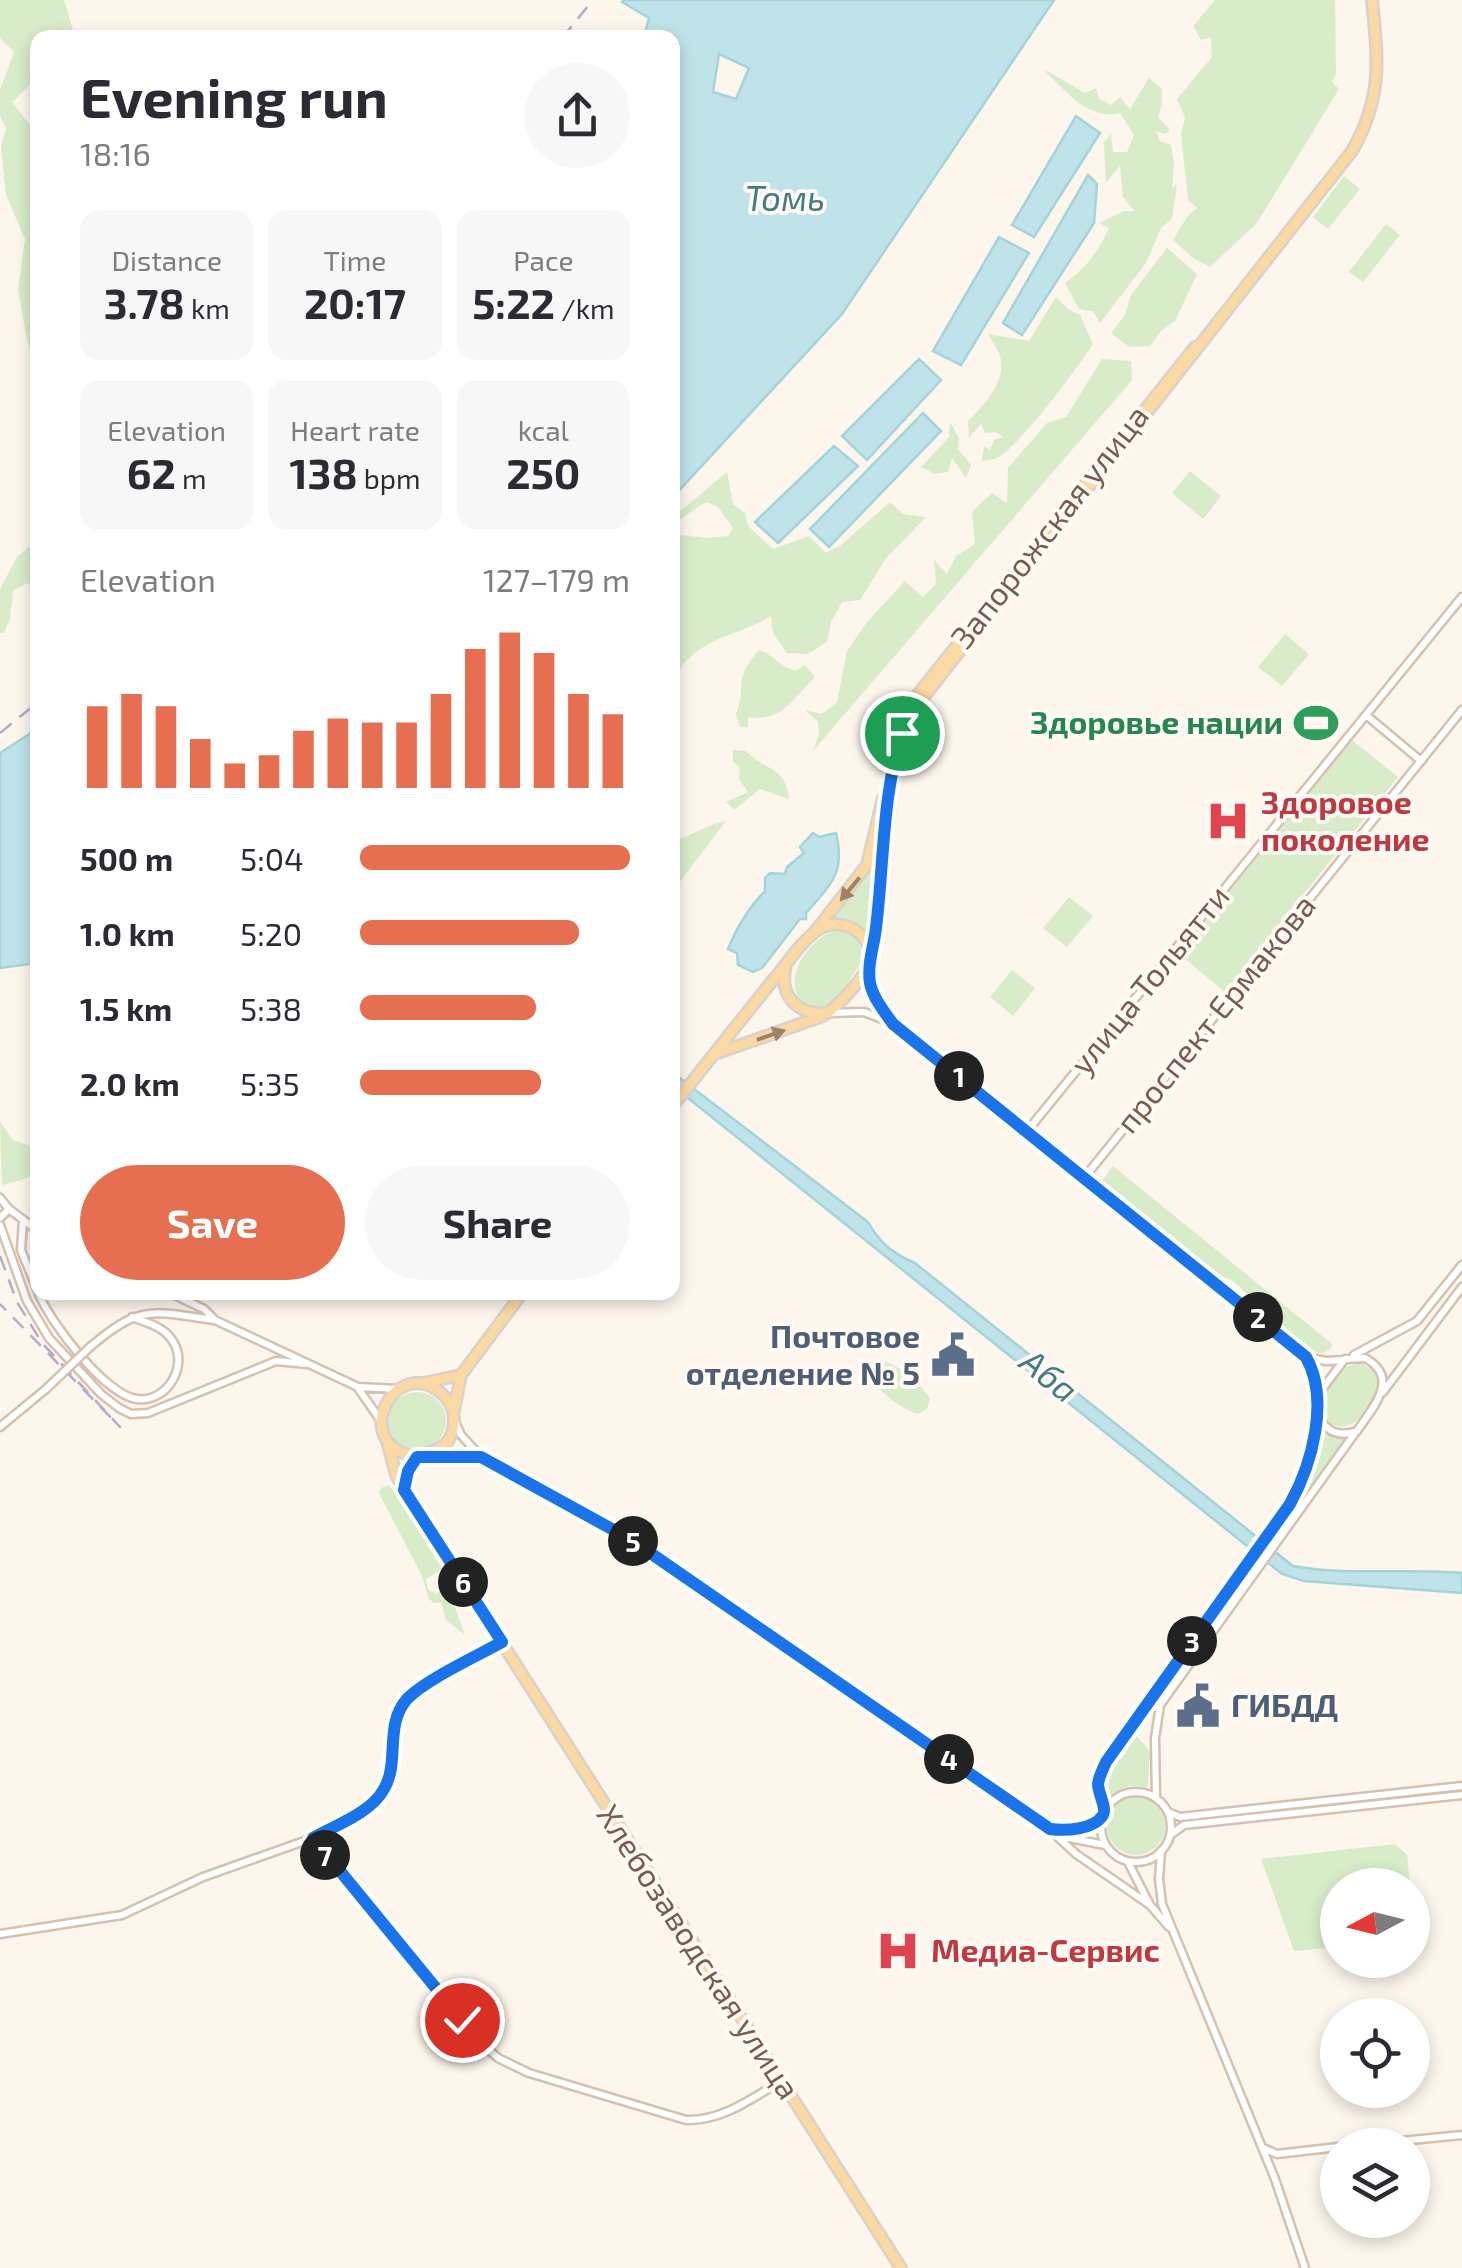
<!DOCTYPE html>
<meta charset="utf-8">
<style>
:root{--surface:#fff;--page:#f7f7f7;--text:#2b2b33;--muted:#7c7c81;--accent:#e76f51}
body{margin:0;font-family:"Exo 2",sans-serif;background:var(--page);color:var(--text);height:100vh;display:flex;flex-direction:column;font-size:38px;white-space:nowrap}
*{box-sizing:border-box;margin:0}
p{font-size:32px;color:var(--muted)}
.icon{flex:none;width:55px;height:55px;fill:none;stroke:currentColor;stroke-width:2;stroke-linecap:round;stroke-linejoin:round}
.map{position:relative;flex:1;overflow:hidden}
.sheet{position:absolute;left:30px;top:30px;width:650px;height:1270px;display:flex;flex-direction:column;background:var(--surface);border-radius:20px;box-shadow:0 5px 15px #0003}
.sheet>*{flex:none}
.needle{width:65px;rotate:263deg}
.buttons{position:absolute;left:1320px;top:1868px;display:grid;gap:20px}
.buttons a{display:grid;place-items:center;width:110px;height:110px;border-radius:50%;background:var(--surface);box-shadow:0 5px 15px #0003;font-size:50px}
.pin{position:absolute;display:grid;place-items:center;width:85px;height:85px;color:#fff;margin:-42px;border:5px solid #fff;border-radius:50%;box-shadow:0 2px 10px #0007}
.km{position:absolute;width:50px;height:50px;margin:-25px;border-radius:50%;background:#222;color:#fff;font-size:28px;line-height:50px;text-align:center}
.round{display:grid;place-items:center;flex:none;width:105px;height:105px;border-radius:52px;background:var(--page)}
.summary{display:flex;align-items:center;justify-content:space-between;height:170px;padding:0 50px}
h1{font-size:55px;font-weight:700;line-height:75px}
.figures{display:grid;grid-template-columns:repeat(3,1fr);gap:15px;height:170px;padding:10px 50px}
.figures div{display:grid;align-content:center;border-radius:20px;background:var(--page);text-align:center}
.figures b{font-size:42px;font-weight:700}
.figures small{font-size:28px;font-weight:400}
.figures p{font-size:28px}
.chart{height:280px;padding:20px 50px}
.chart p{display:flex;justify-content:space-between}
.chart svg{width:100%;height:180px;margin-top:10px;stroke:var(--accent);stroke-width:6}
.cta{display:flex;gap:20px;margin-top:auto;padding:20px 50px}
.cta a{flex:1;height:115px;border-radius:60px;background:var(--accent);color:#fff;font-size:40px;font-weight:700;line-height:115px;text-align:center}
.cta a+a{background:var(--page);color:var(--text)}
ul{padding:0 50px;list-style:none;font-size:32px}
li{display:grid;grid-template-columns:160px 120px 1fr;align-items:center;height:75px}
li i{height:25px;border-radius:12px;background:var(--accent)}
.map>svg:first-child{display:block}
.green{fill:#d8ecc9}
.water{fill:#bfe3e8;stroke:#a5d3da;stroke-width:2.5;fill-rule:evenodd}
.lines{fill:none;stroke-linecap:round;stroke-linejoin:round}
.secondary-casing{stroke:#d6c0b0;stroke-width:11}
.primary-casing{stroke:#dad1cd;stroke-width:14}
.secondary{stroke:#fff;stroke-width:6}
.primary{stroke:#fbd9a5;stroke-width:9}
.rail{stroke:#b9a8c9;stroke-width:2.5;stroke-dasharray:15 10;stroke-linecap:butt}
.secondary-bridge-casing{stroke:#d6c0b0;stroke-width:11;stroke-linecap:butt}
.secondary-bridge{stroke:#fff;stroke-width:6}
.oneway{fill:#a18267}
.route-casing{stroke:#fff;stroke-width:20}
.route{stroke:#1a73e8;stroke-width:12}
.labels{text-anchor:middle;stroke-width:8;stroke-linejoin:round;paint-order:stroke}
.street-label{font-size:32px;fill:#7a5c4d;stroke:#fffaf3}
.leisure-label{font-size:32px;font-weight:bold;fill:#27864d;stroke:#fffaf3;text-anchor:end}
.health-label{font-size:32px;font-weight:bold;fill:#be3a42;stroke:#fffaf3;text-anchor:start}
.service-label{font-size:32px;font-weight:bold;fill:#4e5e75;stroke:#fffaf3;text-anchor:end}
.water-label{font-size:35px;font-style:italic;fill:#437c86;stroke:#fffaf3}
</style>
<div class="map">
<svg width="1462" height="2268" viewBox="0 0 1462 2268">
<rect width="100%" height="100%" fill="#fdf6ec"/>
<path class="green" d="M0 0H64L75 37 38 38 37 78 12 102 37 134 34 283 37 282V369L27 340 18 290 25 239 6 195 1 148 6 128 0 116V90L14 52 0 38Z
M1215 0H1335L1336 74 1332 82 1339 89 1257 223 1210 267 1193 258 1173 240 1187 217 1197 208 1188 200 1181 134 1185 117 1177 99 1212 57 1211 37 1201 40 1193 26Z
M1042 68 1085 93 1096 88 1099 99 1111 105 1120 97 1130 109 1149 78 1162 89V104L1158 117 1170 130 1165 134 1156 131 1160 141 1171 145 1174 164 1172 188 1177 185 1172 219 1161 228 1146 263 1100 323 1093 311 1079 309 1065 283C1086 268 1098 252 1109 228L1099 223 1124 211H1134L1123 197 1120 166 1106 183 1104 142 1111 134 1113 152H1127L1134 135 1120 113C1087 121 1064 89 1042 68Z
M1344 176 1360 189 1328 229 1313 217Z
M1386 224 1400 235 1363 282 1349 272Z
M1167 248 1197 274 1175 321 1161 331 1150 346 1129 347 1111 333 1125 315 1131 295Z
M1056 297 1068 309 1080 315 1093 344C1079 366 1018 448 997 458 992 460 987 460 982 461L984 446 990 450 994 440 1003 437 996 432 985 433 981 424 969 438 968 421C984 406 1007 380 1000 356 998 349 992 341 988 334L1029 341Z
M1102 359 1131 361 1132 380 813 751 819 734 818 722 805 710 822 714 837 702 847 651 867 622 905 581 923 597 936 584 934 560 947 574 956 556 975 544 972 512 992 493 1007 503 1008 468 1047 423 1066 417Z
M950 422 959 438 958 449 971 465 966 478 952 458 948 472 935 474 921 467 949 437Z
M1190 471 1221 496 1203 519 1172 493Z
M727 472 733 504 745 513 748 526 773 549 809 536 826 553 841 545 890 502 903 514 926 517 887 557 860 600 842 602 831 622 827 642 808 654 787 653 773 633 771 616C742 634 700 638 680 669L673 663V542L681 535 706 538 728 536 733 528 718 507 706 502 673 524V517Z
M37 540V587L27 583 13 591 10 619 4 633H0V589L17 557Z
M1285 634 1309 654 1282 686 1258 667Z
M759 650C775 656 782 668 795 671L805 665 815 677C793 698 784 722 748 717V727H740L736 714C748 684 731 682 759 650Z
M1352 740 1398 777 1225 992 1179 954Z
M733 750 746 751C764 771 786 765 789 799L760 789 734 810 726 802 748 792 739 779 740 767 733 762Z
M726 821 673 891V841C692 836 707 824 726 821Z
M880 859 871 937 849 921 830 920Z
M1069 897 1093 916 1067 947 1043 928Z
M835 931 845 932 860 943 862 962 834 1002 828 1007 811 1008C774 989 807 938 835 931Z
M1012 970 1035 988 1013 1016 990 997Z
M0 1122 13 1140 37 1148C38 1181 32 1177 2 1185Z
M1113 1166 1332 1344 1331 1348 1322 1354C1301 1347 1277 1327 1261 1311 1249 1298 1237 1277 1218 1276L1101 1182Z
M883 1361C900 1366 921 1383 930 1399L927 1409 918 1414C901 1409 879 1392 871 1377L874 1366Z
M1362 1363 1378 1375 1379 1392C1365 1411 1356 1434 1329 1424L1320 1411C1319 1389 1339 1363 1362 1363Z
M388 1421a29 29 0 1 1 58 0a29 29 0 1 1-58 0Z
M1318 1428 1335 1438 1348 1437 1287 1525 1283 1522C1301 1495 1317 1461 1318 1428Z
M388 1485 398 1495 442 1569 426 1579 428 1589 436 1594 447 1587 457 1591 460 1602 454 1605 465 1635 446 1620 441 1602 434 1603 429 1599 422 1576 379 1493 381 1488Z
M1133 1732 1150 1751 1148 1787 1129 1786 1105 1798C1097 1771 1118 1752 1133 1732Z
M1107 1826a29 29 0 1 1 58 0a29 29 0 1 1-58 0Z
M1395 1844 1407 1855 1410 1885H1338L1337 1947 1294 1951 1261 1859Z"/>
<path class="water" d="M624 0H1054L842 314 673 497 672 38 644 37 649 18 622 2ZM719 54 749 68 736 99 713 92Z
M1076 116 1100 133 1034 237 1012 225Z
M1088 175 1097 184 1094 223 1022 335 1003 323Z
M999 237 1029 253 961 365 933 351Z
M919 359 941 380 867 460 842 436Z
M923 413 941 431 829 547 810 529Z
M834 446 858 466 778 543 755 522Z
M37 729V963L0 968V753Z
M813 833 819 837 836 833C845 871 834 881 806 913V919H800L762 968 753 972 738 965 737 953 728 949C737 927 750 906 765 891V878L770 873 785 874 787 867 804 853 800 847Z
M672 1072 868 1222C880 1243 893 1254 915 1263L1293 1566C1348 1576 1406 1568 1462 1573V1593L1304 1581 1282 1574 673 1086Z"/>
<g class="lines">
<g class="secondary-casing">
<path id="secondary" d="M1366 715 1421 761
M870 966 875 996 892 1022
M828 1013 864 1012 893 1023 1305 1357 1326 1361 1343 1360
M1028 1130 1462 597
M1084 1178 1462 710
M0 1198 9 1209 38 1231
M0 1218 9 1209
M23 1221 21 1250 38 1292
M0 1225 27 1301 49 1338 101 1394 119 1408 131 1414 148 1413 276 1361 307 1364
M38 1292C49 1321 105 1395 137 1399 167 1403 190 1365 172 1340 163 1326 147 1323 132 1317
M168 1292 204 1309 215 1320 358 1387 398 1389
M90 1347C141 1304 151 1311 214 1320
M1354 1355 1417 1321 1462 1265
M1306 1358 1314 1376 1316 1394
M358 1388 381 1421
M1383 1392 1462 1287
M455 1422 461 1435 481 1457 652 1553 1048 1828 1076 1854 1150 1905
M0 1427 46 1389
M429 1455 480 1457
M1101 1827a35 35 0 1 1 70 0a35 35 0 1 1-70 0Z
M1156 1798 1155 1738 1160 1705 1355 1433
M1104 1811 1098 1785 1106 1762 1290 1505 1311 1448 1316 1397 1345 1359 1365 1358C1401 1378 1373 1407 1357 1431 1338 1438 1325 1431 1316 1413
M1168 1812 1180 1817 1462 1786
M1052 1829H1078L1101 1817
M1170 1835 1184 1825 1462 1795
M1059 1836 1105 1845
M313 1838 483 2045 498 2058 529 2073 686 2120C722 2121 751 2099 781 2081
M1161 1851 1159 1879 1162 1904 1275 2179 1305 2268
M1128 1862 1150 1905 1169 1927
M0 1934 122 1915 203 1877 313 1838 366 1809 386 1787 395 1723 406 1701 501 1642
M1360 2145 1462 2135
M1263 2148 1277 2154 1338 2147"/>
</g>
<g class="primary-casing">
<path id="primary" d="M893 743 907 710 918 694 1195 347
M813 934 867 865 883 798
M870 955 876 934 896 752 902 733 923 698 1352 151C1383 97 1378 60 1372 0
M715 1054 823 1016
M672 1107C706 1064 740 1021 774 979 788 963 803 938 821 928 842 917 872 933 870 959 869 974 840 1003 828 1013 798 1016 778 996 786 965
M424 1383 461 1375
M454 1411 461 1375 523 1292
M387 1441 396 1475 421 1516 901 2268
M405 1490C406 1479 407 1469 414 1461 428 1447 453 1455 454 1420 454 1410 449 1399 441 1393 396 1353 346 1445 417 1457"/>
</g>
<use href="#secondary" class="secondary"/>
<use href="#primary" class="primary"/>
<path class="rail" d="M562 38 593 0
M0 733 38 702
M0 1256 17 1302 42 1343 120 1427 0 1304"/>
<g class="secondary-bridge-casing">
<path id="secondary-bridge" d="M46 1389 90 1347"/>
</g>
<use href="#secondary-bridge" class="secondary-bridge"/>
</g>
<defs><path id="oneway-solid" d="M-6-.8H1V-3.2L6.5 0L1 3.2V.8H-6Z" transform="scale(2.5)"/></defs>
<g class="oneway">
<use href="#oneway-solid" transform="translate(850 889) rotate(130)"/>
<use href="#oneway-solid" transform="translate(771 1035) rotate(-19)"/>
</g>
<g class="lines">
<g class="route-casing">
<path id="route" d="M462 2020 313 1838C336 1825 371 1813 384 1789 400 1762 384 1725 407 1699 425 1680 477 1656 502 1642L404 1490 408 1471 417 1457H481L630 1539 1050 1829C1065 1831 1094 1830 1103 1815 1107 1808 1098 1793 1098 1784 1099 1776 1103 1769 1106 1762L1290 1504C1312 1464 1330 1400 1306 1357L893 1024C884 1011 873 998 870 983 867 964 874 946 876 928 884 864 882 795 902 733"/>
</g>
<use href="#route" class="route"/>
</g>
<defs>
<g id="stadium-bare" transform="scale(3.45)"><path d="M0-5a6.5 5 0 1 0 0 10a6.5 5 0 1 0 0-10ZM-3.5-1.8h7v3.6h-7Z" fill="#2e9e5b" stroke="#fffaf3" stroke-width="2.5" paint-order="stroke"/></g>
<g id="hospital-bare" transform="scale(3.45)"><path d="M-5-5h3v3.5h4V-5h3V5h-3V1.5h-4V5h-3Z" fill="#e0444e" stroke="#fffaf3" stroke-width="2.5" paint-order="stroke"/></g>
<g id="civic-bare" transform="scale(3.45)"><path d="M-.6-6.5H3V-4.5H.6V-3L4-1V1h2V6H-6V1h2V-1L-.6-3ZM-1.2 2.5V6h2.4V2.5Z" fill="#5c6f8a" stroke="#fffaf3" stroke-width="2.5" paint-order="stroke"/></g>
</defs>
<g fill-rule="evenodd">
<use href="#stadium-bare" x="1316" y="723"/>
<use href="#hospital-bare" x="1228" y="821"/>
<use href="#civic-bare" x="953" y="1355"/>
<use href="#civic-bare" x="1198" y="1706"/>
<use href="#hospital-bare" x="898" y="1951"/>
</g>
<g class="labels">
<g class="street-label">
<text transform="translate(1050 527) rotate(-52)" y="11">Запорожская улица</text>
<text transform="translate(1150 980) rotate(-51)" y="11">улица Тольятти</text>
<text transform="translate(1216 1014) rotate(-51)" y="11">проспект Ермакова</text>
<text transform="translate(698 1952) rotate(57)" y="11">Хлебозаводская улица</text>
</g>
<g class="leisure-label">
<text x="1283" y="734">Здоровье нации</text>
</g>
<g class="health-label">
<text x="1261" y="814">Здоровое<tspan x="1261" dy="37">поколение</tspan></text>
<text x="931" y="1962">Медиа-Сервис</text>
</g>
<g class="service-label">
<text x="920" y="1348">Почтовое<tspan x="920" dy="37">отделение № 5</tspan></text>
<text x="1231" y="1717" text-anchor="start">ГИБДД</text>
</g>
<g class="water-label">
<text x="785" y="211">Томь</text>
<text transform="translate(1049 1376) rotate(39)" y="12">Аба</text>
</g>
</g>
</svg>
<div class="buttons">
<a><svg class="needle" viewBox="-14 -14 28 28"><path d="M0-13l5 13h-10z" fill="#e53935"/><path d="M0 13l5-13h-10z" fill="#7c7c81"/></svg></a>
<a><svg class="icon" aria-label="locate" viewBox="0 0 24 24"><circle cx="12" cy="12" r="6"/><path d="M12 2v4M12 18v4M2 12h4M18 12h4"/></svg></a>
<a><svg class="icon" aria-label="layers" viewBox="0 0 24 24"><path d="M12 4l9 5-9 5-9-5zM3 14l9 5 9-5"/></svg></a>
</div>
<div class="pin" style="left:902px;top:733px;background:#1e9e55"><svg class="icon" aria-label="arrive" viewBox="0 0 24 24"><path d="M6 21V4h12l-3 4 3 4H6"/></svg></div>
<div class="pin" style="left:462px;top:2020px;background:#d93025"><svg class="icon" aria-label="check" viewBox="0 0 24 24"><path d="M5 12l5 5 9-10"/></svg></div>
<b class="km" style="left:959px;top:1076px">1</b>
<b class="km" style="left:1258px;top:1317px">2</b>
<b class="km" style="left:1192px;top:1641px">3</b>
<b class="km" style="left:949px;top:1759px">4</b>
<b class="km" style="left:633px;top:1541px">5</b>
<b class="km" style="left:463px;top:1582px">6</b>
<b class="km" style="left:325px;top:1855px">7</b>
<section class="sheet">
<div class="summary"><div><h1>Evening run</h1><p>18:16</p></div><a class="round"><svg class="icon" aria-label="share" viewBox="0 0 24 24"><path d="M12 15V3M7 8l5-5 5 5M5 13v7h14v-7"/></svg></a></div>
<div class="figures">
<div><p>Distance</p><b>3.78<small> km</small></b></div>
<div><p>Time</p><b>20:17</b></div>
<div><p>Pace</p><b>5:22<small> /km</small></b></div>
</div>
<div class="figures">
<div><p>Elevation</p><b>62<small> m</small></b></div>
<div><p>Heart rate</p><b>138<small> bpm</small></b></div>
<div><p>kcal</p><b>250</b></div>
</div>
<div class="chart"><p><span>Elevation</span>127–179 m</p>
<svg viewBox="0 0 160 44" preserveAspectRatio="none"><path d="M5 44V24M15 44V21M25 44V24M35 44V32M45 44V38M55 44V36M65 44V30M75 44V27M85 44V28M95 44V28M105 44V21M115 44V10M125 44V6M135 44V11M145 44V21M155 44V26"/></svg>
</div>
<ul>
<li><b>500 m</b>5:04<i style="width:100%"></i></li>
<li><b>1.0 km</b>5:20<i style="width:81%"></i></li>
<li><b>1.5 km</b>5:38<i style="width:65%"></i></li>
<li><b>2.0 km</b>5:35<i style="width:67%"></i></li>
</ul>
<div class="cta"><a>Save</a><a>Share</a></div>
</section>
</div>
